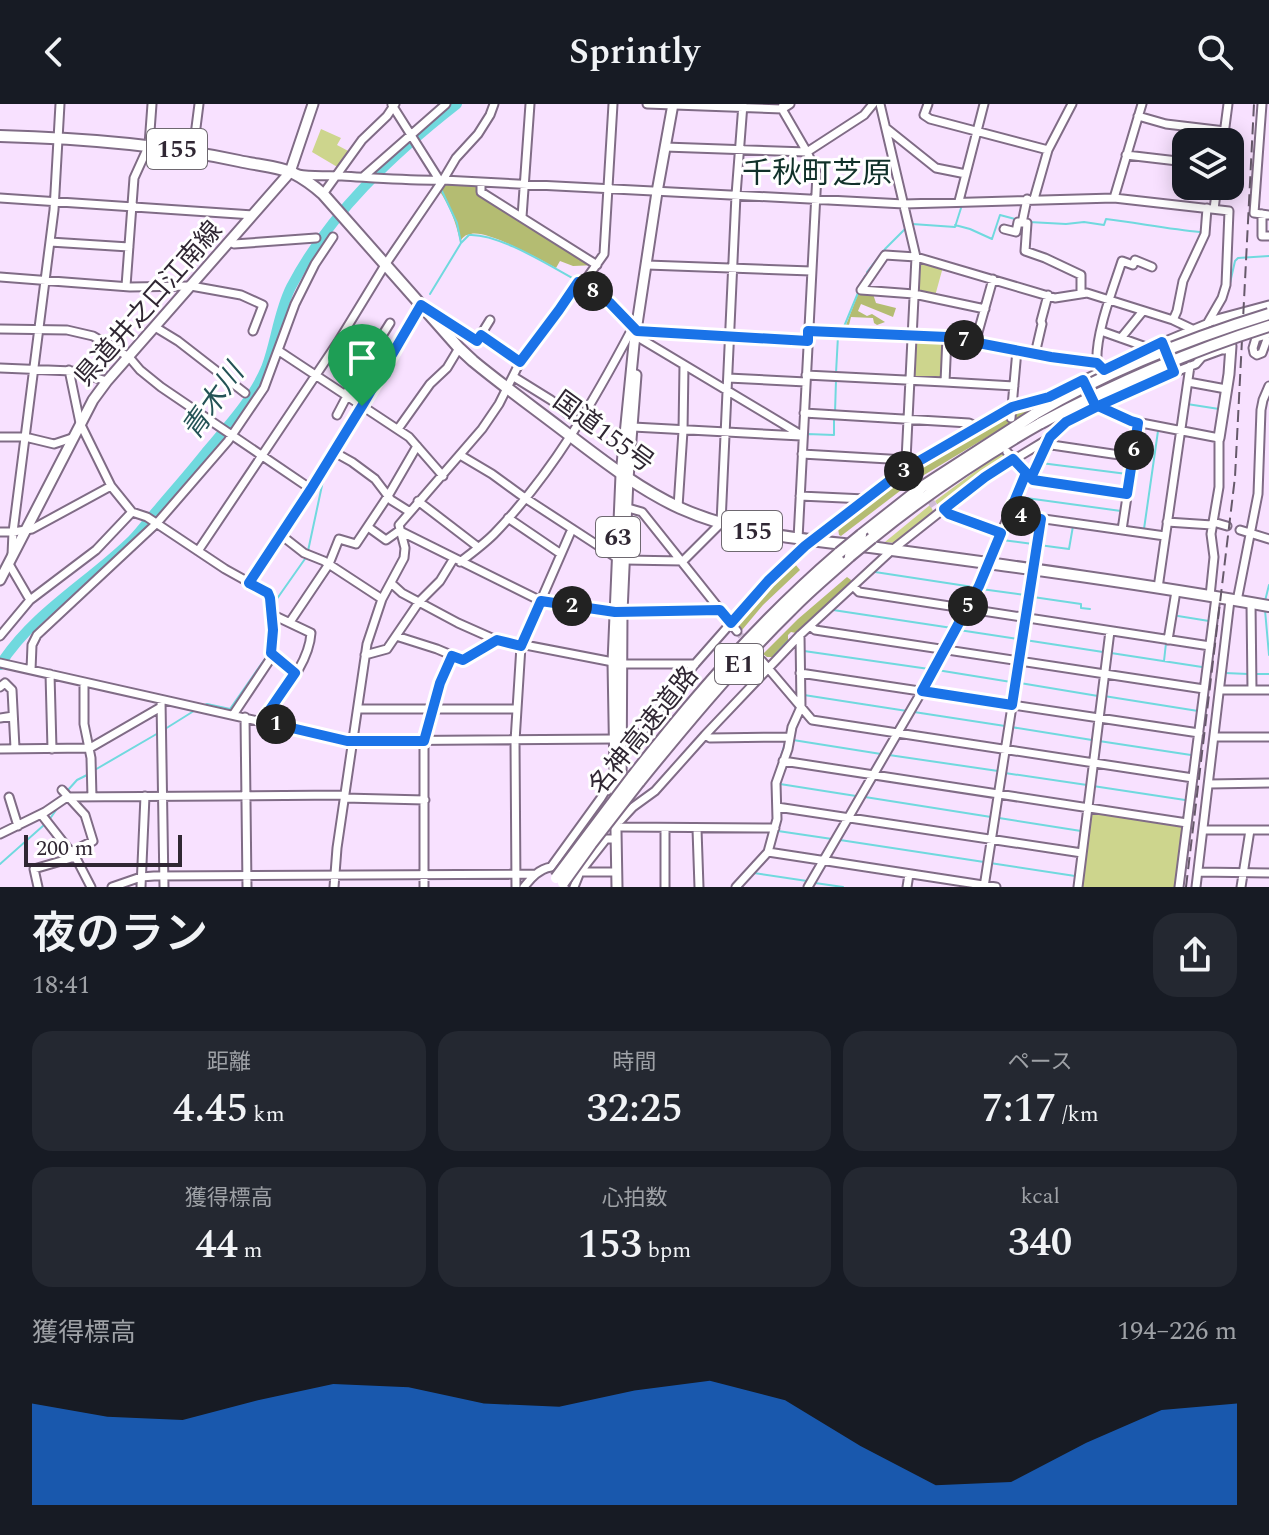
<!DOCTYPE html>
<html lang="ja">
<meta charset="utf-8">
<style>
:root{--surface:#171b24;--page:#242831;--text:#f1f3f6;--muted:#9ea1a6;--accent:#1a73e8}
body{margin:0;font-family:Spectral,"Noto Sans JP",serif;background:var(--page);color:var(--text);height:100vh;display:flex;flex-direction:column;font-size:30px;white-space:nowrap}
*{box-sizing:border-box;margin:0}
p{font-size:26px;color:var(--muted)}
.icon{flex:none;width:44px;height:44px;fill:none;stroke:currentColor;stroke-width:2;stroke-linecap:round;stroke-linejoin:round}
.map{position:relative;height:783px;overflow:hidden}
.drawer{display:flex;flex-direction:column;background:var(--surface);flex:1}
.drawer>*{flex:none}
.tools{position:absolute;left:1172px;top:24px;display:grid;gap:16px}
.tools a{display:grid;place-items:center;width:72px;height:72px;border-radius:16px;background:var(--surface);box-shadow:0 4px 20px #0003;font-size:40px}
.scale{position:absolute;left:24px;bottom:20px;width:158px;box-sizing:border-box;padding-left:8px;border:4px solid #302733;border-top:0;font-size:22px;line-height:28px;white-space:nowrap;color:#302733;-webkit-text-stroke:6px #fff;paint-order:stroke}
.pin{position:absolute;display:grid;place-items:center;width:68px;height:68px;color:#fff;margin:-82px -34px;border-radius:50% 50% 50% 0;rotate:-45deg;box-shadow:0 0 8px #0007}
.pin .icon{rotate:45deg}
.km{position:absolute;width:40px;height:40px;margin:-20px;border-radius:50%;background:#222;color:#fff;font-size:22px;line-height:40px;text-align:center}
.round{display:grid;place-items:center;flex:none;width:84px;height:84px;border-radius:24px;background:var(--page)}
.headline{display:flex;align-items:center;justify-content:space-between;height:136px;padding:0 32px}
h1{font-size:44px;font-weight:600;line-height:60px}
.stats{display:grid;grid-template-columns:repeat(3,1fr);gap:12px;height:136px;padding:8px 32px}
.stats div{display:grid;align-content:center;border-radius:20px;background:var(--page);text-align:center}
.stats b{font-size:40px;font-weight:600}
.stats small{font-size:22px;font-weight:400}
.stats p{font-size:22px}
.chart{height:224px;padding:16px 32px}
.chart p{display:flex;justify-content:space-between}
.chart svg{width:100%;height:144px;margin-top:8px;fill:var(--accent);opacity:.7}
header{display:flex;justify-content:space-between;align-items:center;height:104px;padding:0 32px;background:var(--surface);font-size:36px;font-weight:600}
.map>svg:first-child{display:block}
.green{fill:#cdd58d}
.forest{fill:#b4bc72}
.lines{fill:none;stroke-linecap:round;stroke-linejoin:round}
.stream{stroke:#70d9de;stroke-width:2}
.river{stroke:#70d9de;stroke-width:10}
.minor-tunnel{stroke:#d0bcd6;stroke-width:7;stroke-dasharray:7 3.5;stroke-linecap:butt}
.minor-casing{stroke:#806c86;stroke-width:11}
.major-casing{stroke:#806c86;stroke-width:13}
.highway-casing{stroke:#806c86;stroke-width:14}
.minor{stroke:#fff;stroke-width:7}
.major{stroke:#fff;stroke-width:9}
.highway{stroke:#fff;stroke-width:10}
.rail{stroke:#66596a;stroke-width:2;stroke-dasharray:12 6;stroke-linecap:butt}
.highway-bridge-casing{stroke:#806c86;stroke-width:14;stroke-linecap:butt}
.highway-bridge{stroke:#fff;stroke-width:10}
.route-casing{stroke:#fff;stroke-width:16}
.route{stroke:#1a73e8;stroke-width:10}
.labels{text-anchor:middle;stroke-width:6;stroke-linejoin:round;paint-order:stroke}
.shield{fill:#fff;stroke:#6e6870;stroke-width:2}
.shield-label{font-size:24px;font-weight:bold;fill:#302733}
.street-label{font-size:26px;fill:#302733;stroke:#fff}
.water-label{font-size:28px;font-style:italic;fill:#245356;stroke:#fff}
.quarter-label{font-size:30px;fill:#11312a;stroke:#fff}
</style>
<header><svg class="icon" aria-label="back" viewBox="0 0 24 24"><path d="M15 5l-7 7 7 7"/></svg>Sprintly<svg class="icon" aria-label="search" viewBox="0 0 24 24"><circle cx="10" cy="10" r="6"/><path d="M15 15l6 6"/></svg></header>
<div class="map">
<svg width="1269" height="783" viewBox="0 0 1269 783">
<rect width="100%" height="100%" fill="#f8e1ff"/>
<path class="green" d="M321 25 341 34 337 41 352 49 339 64 312 48Z
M919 157 943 163 935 192 918 187Z
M918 234 944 236 942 275 913 273 915 236Z
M1004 346 1003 357 945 401 937 400 935 397Z
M930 401 933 407 931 411 896 439 885 438Z
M1092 707 1185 722 1177 783H1081L1090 708Z"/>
<path class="forest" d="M440 77 481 78V89L597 161 573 162 560 157 556 164C539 155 488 126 471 130 464 131 464 133 460 137 456 118 450 103 439 86Z
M858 190H873L876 199 896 204 893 213 861 200 858 207 867 212 872 210 885 218 877 221 874 219 873 214 851 213 849 221H846Z
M1024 301 1030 302 1034 305 919 374 915 367 917 362 1000 313H1003L1008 316 1012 313 1014 306Z
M903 371 909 372 913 377 841 432 839 431 838 424 841 419Z
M795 460 800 466 763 501 742 526 739 520V513L760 490 765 491 768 488V482L789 461Z
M847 473 851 476 850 482 796 529 791 528 788 531V537L772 553H767L763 550 798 515Z"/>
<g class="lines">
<path class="stream" d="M1029 118 1066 120 1084 118 1104 121 1106 115C1138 119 1169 125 1200 128
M912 120 955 123 961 104
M955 121 970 125 992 135 1000 111 1015 115
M461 139 469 131C498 129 550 162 576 176
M867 168 885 145 905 125
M591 182 598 187
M1228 188 1235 157 1238 154 1269 152
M430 190 461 139 457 119 441 85
M843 225 865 172
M1196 228 1209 223
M1059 250 1063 251
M836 269 838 232
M1187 300 1219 305
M835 309 836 276
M1044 333 1047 327 1058 318 1195 253
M807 346V330L834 331V315
M1041 359 1127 370
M1030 367 1040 343
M804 387 806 354
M1019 393 1121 407
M1144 425 1158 327
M1002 436 1033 440
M1039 441 1069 445 1073 422
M308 447 324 372 327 364
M875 468 973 483
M980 486 981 485 1025 491
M1033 493 1081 500V504L1090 505
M1265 497 1269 481
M274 499 307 452
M833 506 952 524
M1265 506 1269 551
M1178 512 1209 517
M959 526 1018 535
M797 529 804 523
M1025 536 1103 548
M804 547 929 565
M797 549V594
M1111 549 1202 563
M774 552 788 537
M1164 557 1166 539
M937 566 1011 578
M1225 569 1248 570
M1255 570H1269
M1020 579 1098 592
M804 591 907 607
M1104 592 1198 607
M203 602 207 600 230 605 267 552 268 515
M914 608 1005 622
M1011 623 1092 636
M165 625 197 605
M904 625 912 611
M787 629 796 605 794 600
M793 636 881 650
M1099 637 1191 651
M889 651 998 667
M777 665 786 636
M93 667 160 628
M879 668 900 633
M1005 669 1087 681
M780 680 856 692
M1093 682 1185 696
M68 686 77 676 87 671
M865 693 991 713
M854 711 875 676
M999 714 1081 727
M49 716 59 702
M778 727 832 735
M840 736 984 758
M829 754 850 718
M990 759 1075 772
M0 760 44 721
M754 769 807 777
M815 779 843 783
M812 783 825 761"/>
<path class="river" d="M0 561C34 508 88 479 132 436 142 426 150 414 159 404 175 385 191 367 206 348 228 322 253 295 266 264 276 238 278 209 291 183 329 110 393 50 457 0"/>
<path class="minor-tunnel" d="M913 372 934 402
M737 527 762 557"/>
<g class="minor-casing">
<path id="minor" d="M647 0 782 5 790 0
M783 0 782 5 807 48 817 70 798 435
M880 0 916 153 906 356 907 364 913 372
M928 0 924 11 930 15 1048 46
M1262 0 1254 109 1269 111
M392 1 440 77
M1138 12 1166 20 1225 27
M886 24 936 64 966 70
M1223 38 1228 0
M665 43 807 48 864 11 873 0
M193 47 199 0
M1126 51 1186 58
M298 70C312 73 327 71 342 72 376 74 409 77 443 76L904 100 1114 94 1229 107 1226 181 1222 194 1207 220
M363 73 446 0
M481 78V88L597 161
M323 90 362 36 387 12 395 0
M0 94 253 111
M1114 94 1142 0
M1027 95 1022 119H1027L1025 147 1045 154 1081 171V190
M1034 95 1048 46 1072 0
M959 97 984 0
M1214 105 1217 82
M1262 110V132H1269
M522 113 530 0
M1004 125 1016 128 1018 118 1022 119
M50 138 129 143
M229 138 234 140 316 134
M647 161 811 167
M0 173 130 183 191 182 241 191 263 201 253 227
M582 181 610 199 637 227 808 237
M126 182 134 74 149 41 152 0
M985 205 914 190 861 186 885 151 916 153 1055 194 1087 189 1173 216 1192 225
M433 209 477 237 490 216
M1173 216 1177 207 1183 177 1205 130 1207 104
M155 223 178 237 245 289
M0 225 67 226 93 232 129 253 140 266 161 283 311 385
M808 227 947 233 1051 253 1097 259 1104 266
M1101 227 1149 244
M1269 230 1262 249 1257 251 1254 249 1253 244 1256 234Z
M481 231 520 258
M636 232 803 332
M1121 234 1143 207
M975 239 993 175
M279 247 409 333 443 372
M1035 250 1042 220 1041 217 1048 191
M1097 259C1095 230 1113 185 1122 157L1133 161 1135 156 1152 163
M0 264 72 267 107 277
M69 266 80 319 111 382 132 408 147 413 225 465 268 489 270 494 273 526 271 554 233 611
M806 271 945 278 947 233
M514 273 551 296 579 319
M728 274 806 278
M945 278 1014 282
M1188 278 1226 285
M345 291 390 219
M1098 302 1131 317 1219 334V383L1211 430 1214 453 1210 492
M804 309 969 319 978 323
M337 311 347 292
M1011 314 1017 246
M633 323 801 332
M398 325 430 280 447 264 459 244
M0 333H25L54 340 72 334
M1045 340 1133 353
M334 348 352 358 375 375 391 396 410 408
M1007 348 1033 376 1127 390
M802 350 906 356
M460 351 492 370 525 394 617 454
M1031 374 1046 339
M800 392 865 395
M418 397 478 443
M678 403 683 327 684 261
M628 404 642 408 737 527
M944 405 949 410 1001 429
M1009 410 1165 432
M508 414 561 450
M1167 418 1212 421
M1213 418 1227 422
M368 423 386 436 400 426
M1122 426 1138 319
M1240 426 1269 435
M400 427 541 497 622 508 720 506
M0 428H13L32 425 111 382
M281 431 304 449 324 457 382 495
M198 447 338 238 385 161 443 76 456 54 478 30 490 11 494 0
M12 451 13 428 54 106 60 0
M625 456 683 457 721 419 736 91 743 0
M460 458C472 449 484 440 494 430 552 370 594 297 633 223
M9 460 30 496
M249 479C310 389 366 296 421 201L422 202
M391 479 402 489 458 519 494 535 613 558
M854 483 859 488 1210 542
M1158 484 1190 262
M1237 497 1258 390 1261 306 1263 296 1269 282
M1251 499 1252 586
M290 518 329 460 339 435 356 440 388 392 417 342
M810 522 815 526 1204 585
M0 532 30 496 96 446 132 408
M396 532 437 545 463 556 497 536
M1168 536 1176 487
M271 549 295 569
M365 551 387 545 419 498 440 477 454 454
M762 557 812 616 1193 674
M0 559 347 637 614 635
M620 560H695
M31 566 32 541 37 531 157 419 228 337 264 284 295 200 315 160 333 133
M800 569 1199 629
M50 570 52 645
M84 578V620L91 654 92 693
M0 583 5 579 12 586 15 644
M1220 586H1269
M161 596 164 783
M358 605H517
M245 613 247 783
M0 614 13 612
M262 617C280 591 309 561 311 529L271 510
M705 631 710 634 790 633
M1214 633H1269
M0 645 90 644 161 603
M622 654 695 560 768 477 805 442 888 378 907 364 1012 303 1049 293 1149 244 1211 218
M783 657 1187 719
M1209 680 1269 679
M62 686 85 711 93 737 71 748
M9 693 18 722
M344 694 425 696
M777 703 1082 749
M41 710 77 756 91 783
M621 716 633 703 655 687 705 631 800 531 892 446 940 408 985 373 1048 335 1066 318 1152 277 1196 260 1202 253 1224 245
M621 723 775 724
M665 725V783
M697 725 699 783
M1203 726H1269
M0 730 45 708 67 693 345 691
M768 748 996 783
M580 768H617
M1198 768 1269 769
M38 783 34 765 75 753
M112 783 141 773 154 772 535 770
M141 783 145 692
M334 783 337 744 367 540 382 495 404 454 405 444 399 421 482 325 499 300 520 258 578 178 582 181 604 150 613 0
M424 783V637L440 579 452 552
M516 783 515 637 521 542 572 425
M524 783C531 774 539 765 551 763L601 694 614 673
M574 783 580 768 606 735H616
M736 783 768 748 777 715 776 679 788 645 792 623 801 603 800 531
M808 783 922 587 979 482 1026 369
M907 783 909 770
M984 783 1041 415
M1078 783 1110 527
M1179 783 1216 493
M1196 783 1230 496
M1241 783 1250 726"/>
</g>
<g class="major-casing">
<path id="major" d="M1219 334 1229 270 1231 242 1224 245 1217 216 1269 202
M0 476 93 296 107 277 285 74 290 68 313 0
M621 691 622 508 628 375 636 271
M617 783 613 558 621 371 634 240 657 88 673 0"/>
</g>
<g class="highway-casing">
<path id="highway" d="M0 32C80 34 160 40 239 57 256 61 277 62 293 69 305 75 314 82 323 90L459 244 473 257C502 281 534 304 564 327 601 355 637 384 680 404 746 434 821 436 892 446 1018 463 1144 480 1269 502
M861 431 922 383 1035 310
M872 434C925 391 981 353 1041 319
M632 673C695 592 761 516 839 449
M639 678C687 619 736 560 791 506 809 487 830 470 850 452"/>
</g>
<use href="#minor" class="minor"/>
<use href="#major" class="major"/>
<use href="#highway" class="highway"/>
<path class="rail" d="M1186 783 1235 373 1254 0"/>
<g class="highway-bridge-casing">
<path id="highway-bridge" d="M1035 310C1105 268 1191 234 1269 210
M1041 319C1114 280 1190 247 1269 222
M839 449 861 431
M850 452 872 434
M556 774 632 673
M563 779 591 740 639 678"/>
</g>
<use href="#highway-bridge" class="highway-bridge"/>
</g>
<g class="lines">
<g class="route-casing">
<path id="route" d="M362 302 311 385 249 479 268 489 270 494 273 526 271 549 295 569 262 617 347 637H424L440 579 452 552 463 556 497 536 521 542 541 497 615 508 720 506 731 519 768 477 805 442 888 378 907 364 1012 303 1049 293 1083 276 1096 303 1066 318 1050 333 1031 374 1026 369 1009 410 1041 415 1012 601 922 587 979 482 1001 429 949 410 944 405 985 373 1013 355 1033 376 1127 390 1138 319 1131 317 1098 302 1174 268 1162 238 1104 266 1097 259 1051 253 947 233 808 227V237L637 227 610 199 578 178 559 206 520 258 481 231 477 237 421 201 362 302"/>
</g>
<use href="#route" class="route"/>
</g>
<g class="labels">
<g class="shield">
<rect x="147" y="25" width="60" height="40" rx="6"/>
<rect x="722" y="407" width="60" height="40" rx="6"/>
<rect x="596" y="413" width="44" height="40" rx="6"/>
<rect x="715" y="540" width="48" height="40" rx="6"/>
</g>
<g class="shield-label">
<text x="177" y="53">155</text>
<text x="752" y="435">155</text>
<text x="618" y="441">63</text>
<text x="739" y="568">E1</text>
</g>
<g class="street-label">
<text transform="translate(148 199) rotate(-49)" y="9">県道井之口江南線</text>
<text transform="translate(604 327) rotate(36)" y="9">国道155号</text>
<text transform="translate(643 626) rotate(-51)" y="9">名神高速道路</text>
</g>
<g class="water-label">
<text transform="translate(212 297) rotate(-55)" y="10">青木川</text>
</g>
<g class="quarter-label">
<text x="817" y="79">千秋町芝原</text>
</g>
</g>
</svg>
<div class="tools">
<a><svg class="icon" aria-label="layers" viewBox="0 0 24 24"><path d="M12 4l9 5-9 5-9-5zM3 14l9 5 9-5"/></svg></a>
</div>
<div class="scale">200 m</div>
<div class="pin" style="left:362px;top:302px;background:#1e9e55"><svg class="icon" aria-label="arrive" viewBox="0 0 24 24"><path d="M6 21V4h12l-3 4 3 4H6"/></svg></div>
<b class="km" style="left:276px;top:620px">1</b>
<b class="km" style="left:572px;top:502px">2</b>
<b class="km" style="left:904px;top:367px">3</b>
<b class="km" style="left:1021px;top:412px">4</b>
<b class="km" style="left:968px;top:502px">5</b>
<b class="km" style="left:1134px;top:346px">6</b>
<b class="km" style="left:964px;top:236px">7</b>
<b class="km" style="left:593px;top:187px">8</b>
</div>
<section class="drawer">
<div class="headline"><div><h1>夜のラン</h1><p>18:41</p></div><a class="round"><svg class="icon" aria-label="share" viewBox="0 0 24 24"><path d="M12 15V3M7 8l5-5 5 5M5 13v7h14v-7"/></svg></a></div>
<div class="stats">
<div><p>距離</p><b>4.45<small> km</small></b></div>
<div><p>時間</p><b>32:25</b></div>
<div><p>ペース</p><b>7:17<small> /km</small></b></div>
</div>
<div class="stats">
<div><p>獲得標高</p><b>44<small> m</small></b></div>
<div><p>心拍数</p><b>153<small> bpm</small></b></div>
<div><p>kcal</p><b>340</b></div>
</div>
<div class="chart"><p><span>獲得標高</span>194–226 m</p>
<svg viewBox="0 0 160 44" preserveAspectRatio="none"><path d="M0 44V13L10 17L20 18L30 12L40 7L50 8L60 13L70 14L80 9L90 6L100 12L110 26L120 38L130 37L140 25L150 15L160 13V44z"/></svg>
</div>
</section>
